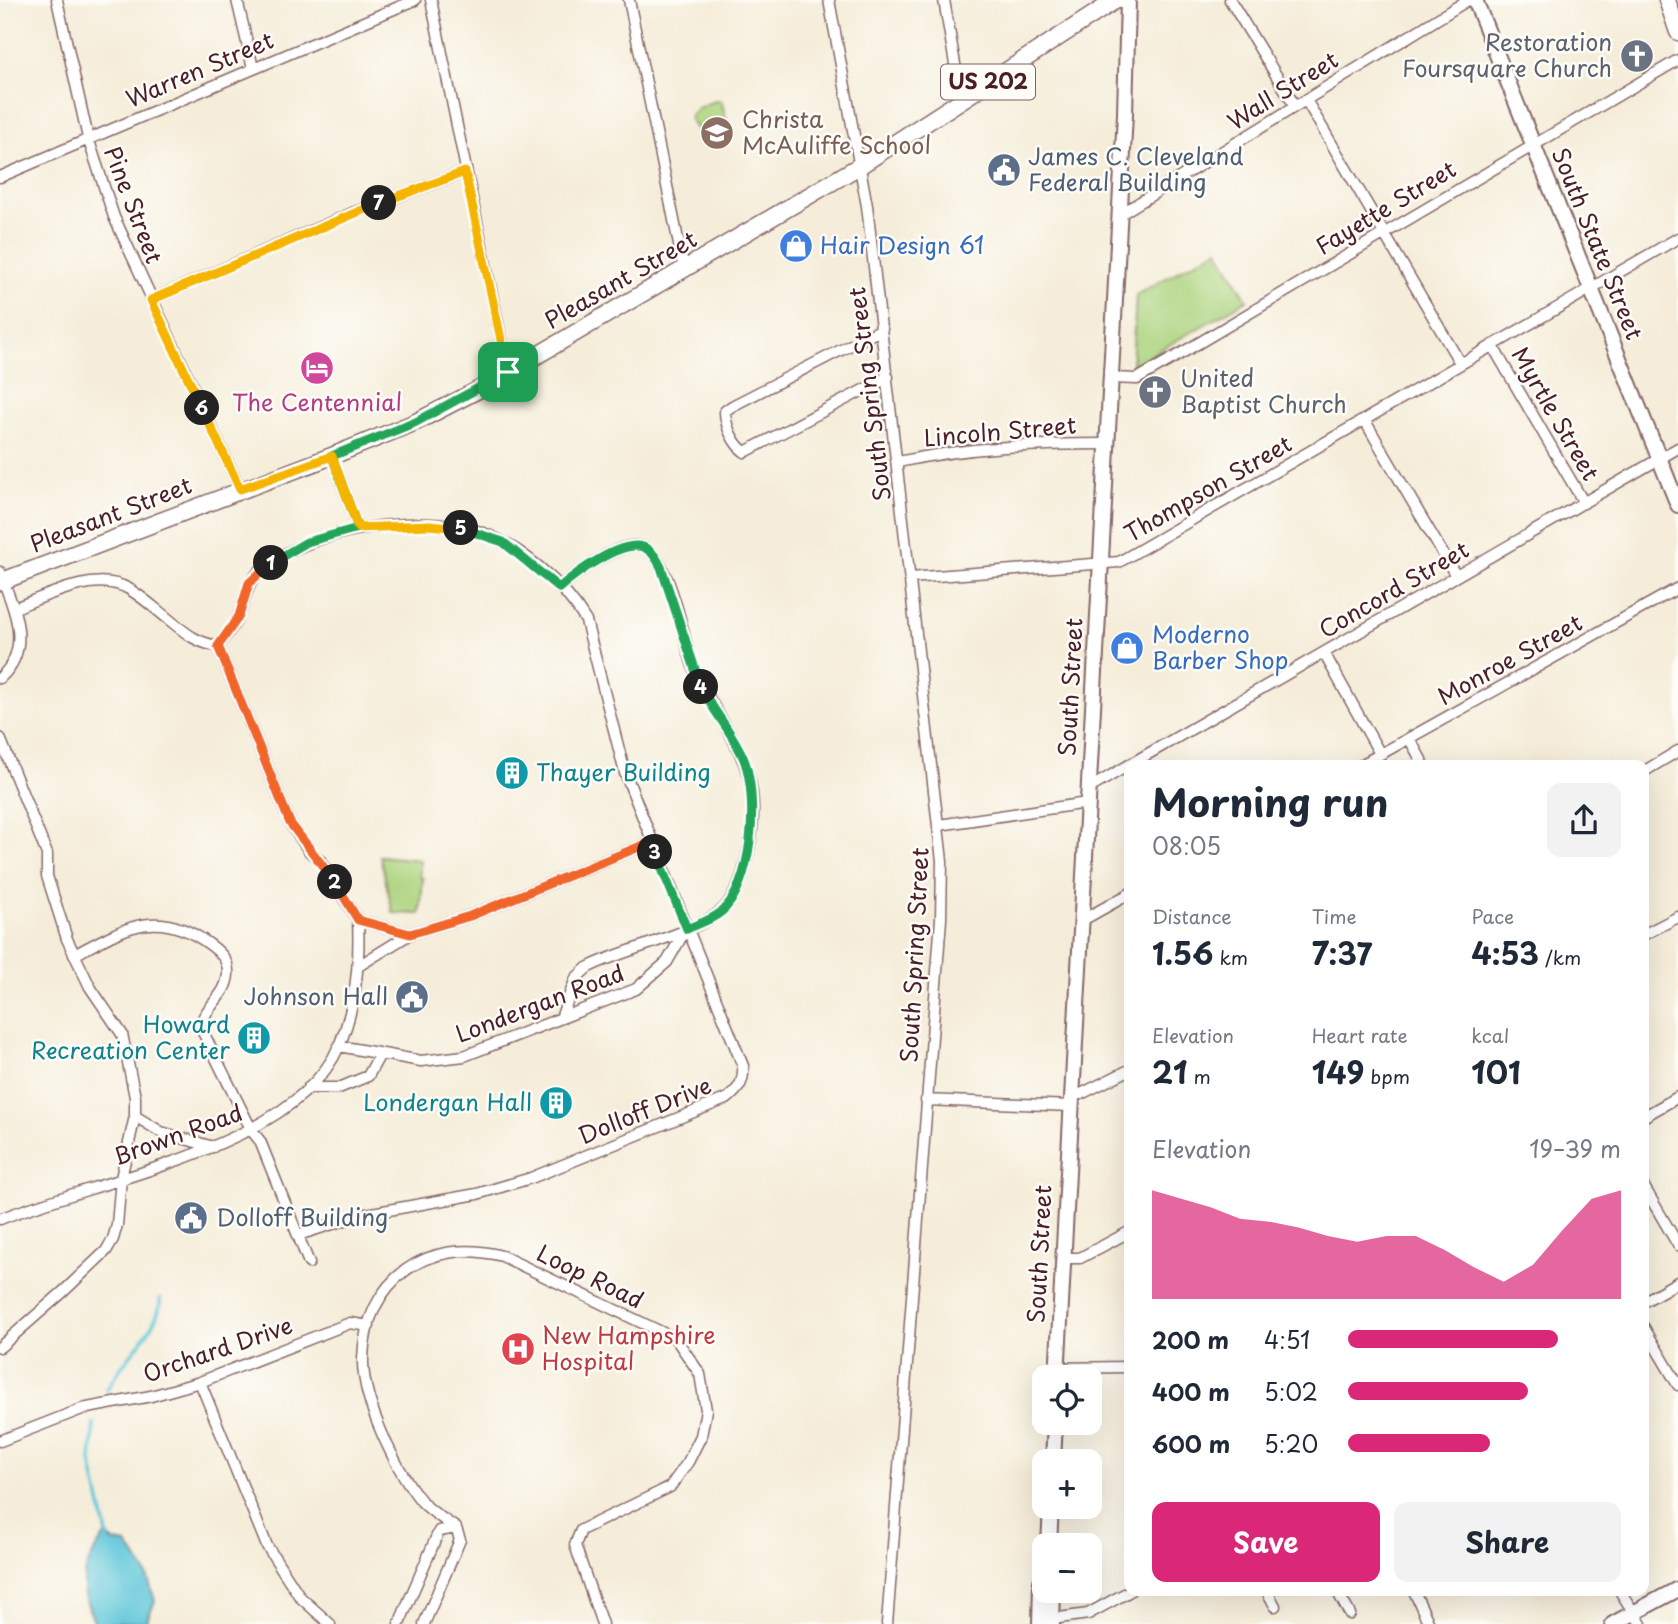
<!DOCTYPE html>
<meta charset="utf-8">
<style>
:root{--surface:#fff;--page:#f2f2f3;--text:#1f2937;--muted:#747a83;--accent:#db2777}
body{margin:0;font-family:"Playpen Sans",sans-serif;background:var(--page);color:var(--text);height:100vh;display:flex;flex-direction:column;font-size:26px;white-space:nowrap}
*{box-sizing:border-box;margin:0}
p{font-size:23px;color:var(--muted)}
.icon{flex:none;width:38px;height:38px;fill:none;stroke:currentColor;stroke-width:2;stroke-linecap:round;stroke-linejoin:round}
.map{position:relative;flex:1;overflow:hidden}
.details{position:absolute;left:1124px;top:760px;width:525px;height:836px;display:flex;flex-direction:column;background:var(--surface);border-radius:14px;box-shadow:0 7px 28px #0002}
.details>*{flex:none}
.tools{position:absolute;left:1032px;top:1365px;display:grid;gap:14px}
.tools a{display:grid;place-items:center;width:70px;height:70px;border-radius:14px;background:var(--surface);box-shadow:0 7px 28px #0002;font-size:35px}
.pin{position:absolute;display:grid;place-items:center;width:60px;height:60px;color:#fff;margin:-30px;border-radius:14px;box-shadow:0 4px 10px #0006}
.km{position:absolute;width:35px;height:35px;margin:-18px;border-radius:50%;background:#222;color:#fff;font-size:19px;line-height:35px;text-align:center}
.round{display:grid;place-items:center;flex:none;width:74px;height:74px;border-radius:14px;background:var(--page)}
.headline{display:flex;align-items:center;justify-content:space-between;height:119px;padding:0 28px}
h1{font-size:38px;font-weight:700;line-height:52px}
.metrics{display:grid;grid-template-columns:repeat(3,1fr);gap:10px;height:119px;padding:7px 28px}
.metrics div{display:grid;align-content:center}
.metrics b{font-size:30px;font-weight:700}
.metrics small{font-size:19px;font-weight:400}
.metrics p{font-size:19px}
.chart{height:196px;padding:14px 28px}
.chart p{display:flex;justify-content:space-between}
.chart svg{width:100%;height:126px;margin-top:7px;fill:var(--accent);opacity:.7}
.primary-button{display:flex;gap:14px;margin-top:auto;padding:14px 28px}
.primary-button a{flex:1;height:80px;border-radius:14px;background:var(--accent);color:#fff;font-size:28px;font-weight:700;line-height:80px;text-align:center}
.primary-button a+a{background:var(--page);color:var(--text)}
ul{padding:0 28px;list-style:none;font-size:23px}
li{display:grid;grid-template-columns:112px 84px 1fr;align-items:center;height:52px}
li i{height:18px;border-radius:9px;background:var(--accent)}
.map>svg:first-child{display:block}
.green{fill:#add47f;stroke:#7c7a55;stroke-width:2}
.water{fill:#5dc6d9;stroke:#547282;stroke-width:2}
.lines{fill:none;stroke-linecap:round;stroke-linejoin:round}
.stream{stroke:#5dc6d9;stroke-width:3.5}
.street-casing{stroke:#866768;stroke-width:13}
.secondary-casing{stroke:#866768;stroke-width:18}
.primary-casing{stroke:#866768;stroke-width:19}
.street{stroke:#fff;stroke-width:10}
.secondary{stroke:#fff;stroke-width:14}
.primary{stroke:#fff;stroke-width:16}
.split-1-casing{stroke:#fff;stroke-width:14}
.split-2-casing{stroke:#fff;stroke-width:14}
.split-3-casing{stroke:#fff;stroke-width:14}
.split-4-casing{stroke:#fff;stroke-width:14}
.split-5-casing{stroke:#fff;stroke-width:14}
.split-6-casing{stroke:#fff;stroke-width:14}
.split-7-casing{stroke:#fff;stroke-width:14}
.split-8-casing{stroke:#fff;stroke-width:14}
.split-1{stroke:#22a559;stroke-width:9}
.split-2{stroke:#f0652b;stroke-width:9}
.split-3{stroke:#f0652b;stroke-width:9}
.split-4{stroke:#22a559;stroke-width:9}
.split-5{stroke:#22a559;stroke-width:9}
.split-6{stroke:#f5b400;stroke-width:9}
.split-7{stroke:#f5b400;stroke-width:9}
.split-8{stroke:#f5b400;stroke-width:9}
.labels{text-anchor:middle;stroke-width:5;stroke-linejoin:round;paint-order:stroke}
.shield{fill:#fdfcf7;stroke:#806168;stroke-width:2}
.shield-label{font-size:21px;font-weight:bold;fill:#4a1f2b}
.worship-label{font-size:23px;fill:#5b616d;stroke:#fdfcf7;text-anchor:end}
.street-label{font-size:23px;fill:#4a1f2b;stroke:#fdfcf7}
.education-label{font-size:23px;fill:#785e54;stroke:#fdfcf7;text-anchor:start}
.service-label{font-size:23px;fill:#4e5e75;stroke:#fdfcf7;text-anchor:start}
.shop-label{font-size:23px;fill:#366cbe;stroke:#fdfcf7;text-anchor:start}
.hotel-label{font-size:23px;fill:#b23c85;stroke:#fdfcf7}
.culture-label{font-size:23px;fill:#0d838f;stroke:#fdfcf7;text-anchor:end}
.health-label{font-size:23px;fill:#be3a42;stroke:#fdfcf7;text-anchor:start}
</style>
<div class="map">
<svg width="1678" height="1624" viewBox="0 0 1678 1624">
<rect width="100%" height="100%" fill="#fdfcf7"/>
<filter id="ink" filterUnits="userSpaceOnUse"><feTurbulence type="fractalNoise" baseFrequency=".0143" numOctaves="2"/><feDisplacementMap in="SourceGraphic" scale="14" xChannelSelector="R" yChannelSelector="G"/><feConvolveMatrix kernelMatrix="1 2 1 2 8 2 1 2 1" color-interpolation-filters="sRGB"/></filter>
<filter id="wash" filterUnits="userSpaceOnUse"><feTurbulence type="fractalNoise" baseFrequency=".00686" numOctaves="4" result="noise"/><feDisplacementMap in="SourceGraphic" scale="28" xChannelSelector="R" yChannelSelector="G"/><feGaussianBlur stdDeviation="1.57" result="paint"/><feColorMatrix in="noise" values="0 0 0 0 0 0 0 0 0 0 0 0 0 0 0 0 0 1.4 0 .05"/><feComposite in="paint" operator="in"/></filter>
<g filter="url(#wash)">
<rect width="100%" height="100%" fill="#f5edd9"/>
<path class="green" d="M721 100 729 130 701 136 689 118C696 106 709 102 721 100Z
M1218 249 1247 300 1132 366 1136 295Z
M380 856 420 860V877L423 878 420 914 393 913Z"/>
<path class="water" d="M106 1534 114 1542 127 1544 146 1573 155 1601 146 1622 96 1624C76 1587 82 1566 106 1534Z"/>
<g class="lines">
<path class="stream" d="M107 1390C119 1363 164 1324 160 1298
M94 1424 91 1461 108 1539"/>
</g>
</g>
<g filter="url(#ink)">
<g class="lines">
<g class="street-casing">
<path id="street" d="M57 0 88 138 114 217 240 489
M237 0 253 68
M431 0 508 372
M629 0 684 269
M829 0 867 206 942 861 941 919 887 1624
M944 0 961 99
M1230 0 1295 106
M1306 100 1460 363
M0 177 415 0
M1119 215 1468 0
M151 300 355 212 465 172
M882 329 732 406 725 411C725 425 733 444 745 452L888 377
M1492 345 1584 503
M1111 378 1137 379 1170 360 1678 60
M1365 421 1456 576
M332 456 358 528
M898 462C966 447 1036 444 1106 444
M0 572C13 607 34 648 0 678
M910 578 1119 562 1678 238
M559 588C575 574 622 539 643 547 670 557 683 637 692 663 708 708 746 744 752 793 756 823 747 880 727 905 705 932 622 949 587 968L576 978 561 1018
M15 608C46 596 96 570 129 589 144 598 158 611 172 622 188 635 198 643 218 646
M218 646C225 636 235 626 239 615 246 597 247 582 263 568 312 529 417 513 477 531 519 544 564 584 586 621L625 773 743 1066C744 1081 740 1088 728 1098L531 1178 477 1194 361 1215 298 1235
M218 646 290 823 310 852 321 861 358 920 410 934
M1324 653 1380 754
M0 738 47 854V876L67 939 90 987 122 1034 135 1097V1116L121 1178 117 1225 113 1239 106 1251 64 1291 0 1347
M1409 738 1424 765
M1129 765 1678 448
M1361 765 1678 588
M1643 772 1678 751
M1088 789 1129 765
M939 825 1087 803
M1081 921 1129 894
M1643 935 1678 917
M74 955C125 928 157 906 209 944 220 952 229 960 228 974 227 996 205 1006 200 1026L252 1131 260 1141 309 1263
M360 965 410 934 470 916 651 842
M339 1046 421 1061 464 1056 636 989 667 962 686 929
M308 1088H339L368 1076 379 1056
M1072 1094H1081L1129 1070
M926 1100 1071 1106
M135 1116 161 1132 213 1147
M1643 1117 1678 1097
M1643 1185 1678 1245
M0 1219C95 1180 296 1148 339 1046 356 1006 360 962 358 920
M1062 1258H1080L1129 1232
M1643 1302 1678 1282
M1643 1326 1678 1385
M1057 1368 1129 1367
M200 1382 267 1546 300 1597 330 1624
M0 1441 82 1409 151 1396 200 1382 350 1323 369 1326
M456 1528C445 1520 431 1512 422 1502 396 1470 362 1401 363 1359 365 1280 428 1236 502 1256L676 1339 700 1374 706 1410 701 1436 688 1462 670 1487 581 1530 575 1545 602 1624
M1267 1591 1275 1606
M1337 1591 1350 1614
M1414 1591 1429 1624
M1620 1591 1641 1624
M1052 1619 1088 1614 1130 1591
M399 1624 439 1531 456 1528 460 1540 424 1624"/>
</g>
<g class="secondary-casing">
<path id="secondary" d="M1475 0 1678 505
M1057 1377 1125 114 1128 0
M1053 1461 1055 1423
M1049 1545 1051 1507
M1040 1624 1041 1582 1045 1571
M1052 1624 1053 1591
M1613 1624 1678 1589"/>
</g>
<g class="primary-casing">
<path id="primary" d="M1667 0 1678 32
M0 582 332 456 416 422 480 389 861 165 1116 0"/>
</g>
<use href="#street" class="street"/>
<use href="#secondary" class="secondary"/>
<use href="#primary" class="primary"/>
</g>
</g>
<g class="lines" filter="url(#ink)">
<g class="split-1-casing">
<path id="split-1" d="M271 563 307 542 358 528 332 456 416 422 508 372"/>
</g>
<g class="split-2-casing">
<path id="split-2" d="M271 563 249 583 239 616 218 646 290 823 335 882"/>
</g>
<g class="split-3-casing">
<path id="split-3" d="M335 882 358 920 410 934 470 916 651 842 655 852"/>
</g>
<g class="split-4-casing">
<path id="split-4" d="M655 852 687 929C697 924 712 920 721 912 753 885 758 800 745 762 735 735 714 713 701 687"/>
</g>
<g class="split-5-casing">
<path id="split-5" d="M461 528 503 542 559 588C575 574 620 540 643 547 652 550 657 559 661 567L701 687"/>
</g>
<g class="split-6-casing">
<path id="split-6" d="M202 408 240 489 332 456 358 528 429 525 461 528"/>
</g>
<g class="split-7-casing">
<path id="split-7" d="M202 408 151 300 379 203"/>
</g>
<g class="split-8-casing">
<path id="split-8" d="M379 203 465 172 508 372"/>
</g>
<use href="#split-1" class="split-1"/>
<use href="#split-2" class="split-2"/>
<use href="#split-3" class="split-3"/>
<use href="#split-4" class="split-4"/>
<use href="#split-5" class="split-5"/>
<use href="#split-6" class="split-6"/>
<use href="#split-7" class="split-7"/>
<use href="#split-8" class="split-8"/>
</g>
<defs>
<g id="church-disc" transform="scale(1.75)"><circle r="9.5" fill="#6b7280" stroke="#fdfcf7"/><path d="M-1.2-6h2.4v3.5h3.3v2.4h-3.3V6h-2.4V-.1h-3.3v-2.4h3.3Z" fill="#fff"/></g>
<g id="school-disc" transform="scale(1.75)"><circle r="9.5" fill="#8d6e63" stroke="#fdfcf7"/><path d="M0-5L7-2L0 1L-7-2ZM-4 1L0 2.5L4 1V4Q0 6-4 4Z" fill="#fff"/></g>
<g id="civic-disc" transform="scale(1.75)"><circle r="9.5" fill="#5c6f8a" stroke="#fdfcf7"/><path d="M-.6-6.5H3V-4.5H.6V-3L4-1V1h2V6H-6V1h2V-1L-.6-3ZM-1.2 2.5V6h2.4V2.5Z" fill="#fff"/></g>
<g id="shop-disc" transform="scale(1.75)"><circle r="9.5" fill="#3f7fe0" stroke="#fdfcf7"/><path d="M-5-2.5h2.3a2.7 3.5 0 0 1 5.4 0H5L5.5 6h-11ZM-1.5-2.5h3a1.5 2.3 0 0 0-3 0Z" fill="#fff"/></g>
<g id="hotel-disc" transform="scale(1.75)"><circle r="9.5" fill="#d1479c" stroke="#fdfcf7"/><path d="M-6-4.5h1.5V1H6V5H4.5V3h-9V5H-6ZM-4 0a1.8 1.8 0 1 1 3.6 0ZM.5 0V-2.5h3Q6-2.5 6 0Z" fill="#fff"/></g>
<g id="building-disc" transform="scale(1.75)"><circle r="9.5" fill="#0f9aa8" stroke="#fdfcf7"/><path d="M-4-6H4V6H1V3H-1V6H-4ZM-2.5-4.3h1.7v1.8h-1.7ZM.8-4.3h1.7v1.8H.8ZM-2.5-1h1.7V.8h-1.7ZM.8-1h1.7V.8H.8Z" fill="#fff"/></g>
<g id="hospital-disc" transform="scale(1.75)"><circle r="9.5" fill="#e0444e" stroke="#fdfcf7"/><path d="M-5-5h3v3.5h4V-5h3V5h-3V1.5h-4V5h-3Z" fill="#fff"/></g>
</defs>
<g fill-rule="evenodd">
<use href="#church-disc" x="1637" y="56"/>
<use href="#school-disc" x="717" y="133"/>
<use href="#civic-disc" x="1004" y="170"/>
<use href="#shop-disc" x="796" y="246"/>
<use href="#hotel-disc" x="317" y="368"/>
<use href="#church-disc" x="1155" y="392"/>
<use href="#shop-disc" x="1127" y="648"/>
<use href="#building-disc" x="512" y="773"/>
<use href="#civic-disc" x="412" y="997"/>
<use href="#building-disc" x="254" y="1038"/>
<use href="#building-disc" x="556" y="1103"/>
<use href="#civic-disc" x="191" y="1218"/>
<use href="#hospital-disc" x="518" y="1349"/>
</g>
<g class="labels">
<rect class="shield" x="941" y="64.5" width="94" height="35" rx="5"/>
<g class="shield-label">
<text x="988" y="89">US 202</text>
</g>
<g class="worship-label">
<text x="1612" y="51">Restoration<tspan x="1612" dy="26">Foursquare Church</tspan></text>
<text x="1180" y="387" text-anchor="start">United<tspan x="1180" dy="26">Baptist Church</tspan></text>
</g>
<g class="street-label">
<text transform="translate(200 70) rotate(-23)" y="8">Warren Street</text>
<text transform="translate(1283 91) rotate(-32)" y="8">Wall Street</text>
<text transform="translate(133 205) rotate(69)" y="8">Pine Street</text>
<text transform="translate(1386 208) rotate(-31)" y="8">Fayette Street</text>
<text transform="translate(1597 244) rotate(68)" y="8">South State Street</text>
<text transform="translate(621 280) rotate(-30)" y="8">Pleasant Street</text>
<text transform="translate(870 394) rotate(-97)" y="8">South Spring Street</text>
<text transform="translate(1555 414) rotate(60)" y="8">Myrtle Street</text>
<text transform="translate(1000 432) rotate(-5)" y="8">Lincoln Street</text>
<text transform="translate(1208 489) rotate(-30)" y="8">Thompson Street</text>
<text transform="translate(111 515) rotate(-21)" y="8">Pleasant Street</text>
<text transform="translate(1394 590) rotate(-30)" y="8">Concord Street</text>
<text transform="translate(1510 660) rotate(-29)" y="8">Monroe Street</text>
<text transform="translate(1071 687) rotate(-87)" y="8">South Street</text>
<text transform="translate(915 955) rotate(-87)" y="8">South Spring Street</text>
<text transform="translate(540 1004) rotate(-21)" y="8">Londergan Road</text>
<text transform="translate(645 1111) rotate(-22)" y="8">Dolloff Drive</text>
<text transform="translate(178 1135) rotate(-20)" y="8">Brown Road</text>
<text transform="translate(1040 1254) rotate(-87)" y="8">South Street</text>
<text transform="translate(590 1277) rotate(26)" y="8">Loop Road</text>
<text transform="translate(218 1350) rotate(-19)" y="8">Orchard Drive</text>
</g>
<g class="education-label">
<text x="742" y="128">Christa<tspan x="742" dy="26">McAuliffe School</tspan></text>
</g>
<g class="service-label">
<text x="1028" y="165">James C. Cleveland<tspan x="1028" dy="26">Federal Building</tspan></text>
<text x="388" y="1005" text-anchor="end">Johnson Hall</text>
<text x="216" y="1226">Dolloff Building</text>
</g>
<g class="shop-label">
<text x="820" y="254">Hair Design 61</text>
<text x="1152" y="643">Moderno<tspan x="1152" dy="26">Barber Shop</tspan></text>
</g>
<g class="hotel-label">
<text x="317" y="411">The Centennial</text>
</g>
<g class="culture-label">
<text x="536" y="781" text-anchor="start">Thayer Building</text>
<text x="230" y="1033">Howard<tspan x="230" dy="26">Recreation Center</tspan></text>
<text x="532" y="1111">Londergan Hall</text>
</g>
<g class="health-label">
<text x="542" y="1344">New Hampshire<tspan x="542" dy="26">Hospital</tspan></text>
</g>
</g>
</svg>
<div class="tools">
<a><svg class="icon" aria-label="locate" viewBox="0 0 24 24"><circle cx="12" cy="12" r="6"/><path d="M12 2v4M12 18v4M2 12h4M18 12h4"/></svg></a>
<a>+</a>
<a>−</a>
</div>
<div class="pin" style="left:508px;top:372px;background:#1e9e55"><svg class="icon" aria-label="arrive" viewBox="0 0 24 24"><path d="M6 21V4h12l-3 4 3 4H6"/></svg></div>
<b class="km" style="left:271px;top:563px">1</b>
<b class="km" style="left:335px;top:882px">2</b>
<b class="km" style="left:655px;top:852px">3</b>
<b class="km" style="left:701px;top:687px">4</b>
<b class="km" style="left:461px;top:528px">5</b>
<b class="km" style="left:202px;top:408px">6</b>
<b class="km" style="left:379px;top:203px">7</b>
<section class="details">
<div class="headline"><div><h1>Morning run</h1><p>08:05</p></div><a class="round"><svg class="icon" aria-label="share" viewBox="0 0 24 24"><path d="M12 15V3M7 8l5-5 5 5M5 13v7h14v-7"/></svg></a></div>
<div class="metrics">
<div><p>Distance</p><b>1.56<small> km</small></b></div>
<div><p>Time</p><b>7:37</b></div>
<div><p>Pace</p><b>4:53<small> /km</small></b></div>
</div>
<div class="metrics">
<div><p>Elevation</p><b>21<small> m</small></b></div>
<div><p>Heart rate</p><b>149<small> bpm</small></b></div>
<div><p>kcal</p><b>101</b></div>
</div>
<div class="chart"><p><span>Elevation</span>19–39 m</p>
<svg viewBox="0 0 160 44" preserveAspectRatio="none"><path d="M0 44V6L10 9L20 12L30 16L40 17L50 19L60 22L70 24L80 22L90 22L100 27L110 33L120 38L130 32L140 20L150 9L160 6V44z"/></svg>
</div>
<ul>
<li><b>200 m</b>4:51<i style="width:77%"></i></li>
<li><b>400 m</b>5:02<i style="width:66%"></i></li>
<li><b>600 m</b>5:20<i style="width:52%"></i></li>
</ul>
<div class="primary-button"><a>Save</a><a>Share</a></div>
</section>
</div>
